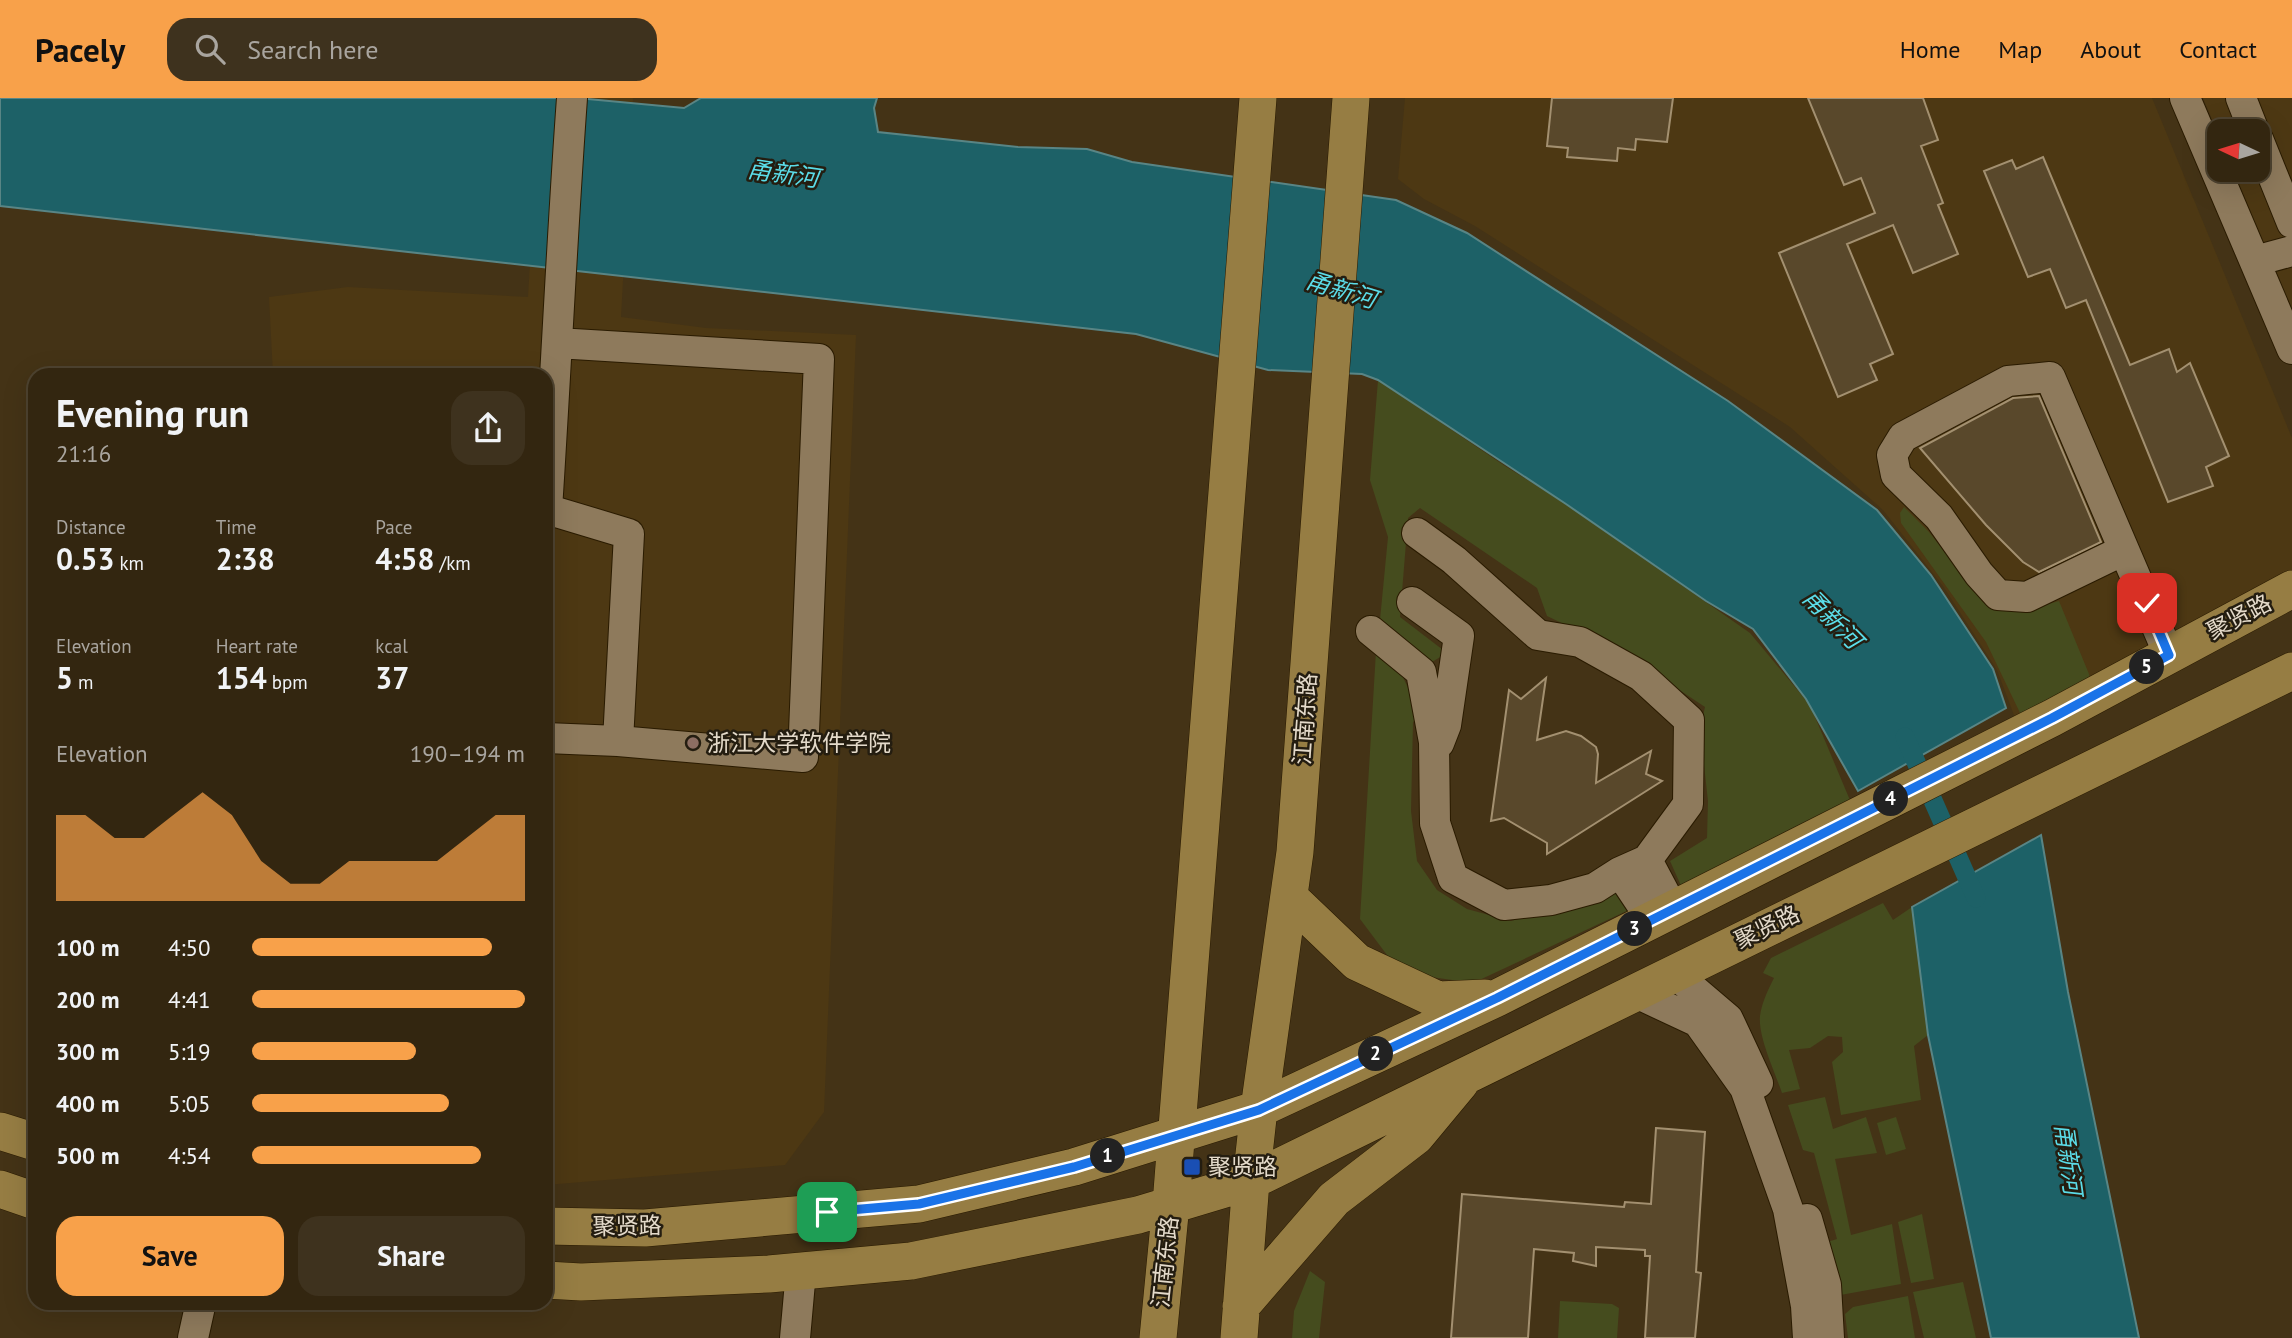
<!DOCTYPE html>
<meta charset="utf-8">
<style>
:root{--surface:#332610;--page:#3e321e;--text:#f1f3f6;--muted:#a9a59f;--line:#4e4330;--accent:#f8a14a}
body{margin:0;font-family:"PT Sans","Noto Sans SC",sans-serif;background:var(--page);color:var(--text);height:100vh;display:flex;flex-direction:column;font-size:26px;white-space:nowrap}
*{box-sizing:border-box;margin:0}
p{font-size:23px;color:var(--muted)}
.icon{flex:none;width:38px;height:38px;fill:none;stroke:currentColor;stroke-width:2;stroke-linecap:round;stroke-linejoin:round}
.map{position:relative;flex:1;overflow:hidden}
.sheet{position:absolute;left:28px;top:270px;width:525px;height:942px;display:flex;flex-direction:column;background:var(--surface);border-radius:21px;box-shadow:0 7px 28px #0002,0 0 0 2px var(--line)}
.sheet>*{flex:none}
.needle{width:46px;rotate:274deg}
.fabs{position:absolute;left:2207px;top:21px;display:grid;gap:14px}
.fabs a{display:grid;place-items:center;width:63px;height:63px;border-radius:14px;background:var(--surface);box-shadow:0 7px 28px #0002,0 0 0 2px var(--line);font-size:35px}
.pin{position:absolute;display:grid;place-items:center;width:60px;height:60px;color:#fff;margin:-30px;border-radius:14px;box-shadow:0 4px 10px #0006}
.km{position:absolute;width:35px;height:35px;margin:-18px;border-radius:50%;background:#222;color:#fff;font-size:19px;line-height:35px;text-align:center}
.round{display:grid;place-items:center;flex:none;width:74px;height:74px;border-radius:21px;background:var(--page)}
.headline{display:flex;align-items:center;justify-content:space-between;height:119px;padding:0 28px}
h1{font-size:38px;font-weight:800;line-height:52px}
.figures{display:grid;grid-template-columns:repeat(3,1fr);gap:10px;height:119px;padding:7px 28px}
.figures div{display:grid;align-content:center}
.figures b{font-size:30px;font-weight:800}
.figures small{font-size:19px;font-weight:400}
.figures p{font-size:19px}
.chart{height:196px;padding:14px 28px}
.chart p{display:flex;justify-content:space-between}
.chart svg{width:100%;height:126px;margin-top:7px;fill:var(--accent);opacity:.7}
.cta{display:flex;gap:14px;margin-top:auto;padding:14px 28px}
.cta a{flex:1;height:80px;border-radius:21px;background:var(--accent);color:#111;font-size:28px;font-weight:800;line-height:80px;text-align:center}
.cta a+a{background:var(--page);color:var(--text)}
ul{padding:0 28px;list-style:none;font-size:23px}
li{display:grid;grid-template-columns:112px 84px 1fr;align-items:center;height:52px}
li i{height:18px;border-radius:9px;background:var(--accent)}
header{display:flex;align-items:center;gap:42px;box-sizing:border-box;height:98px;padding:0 35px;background:var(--accent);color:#111}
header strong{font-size:33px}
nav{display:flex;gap:38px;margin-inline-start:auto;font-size:24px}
.search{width:490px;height:63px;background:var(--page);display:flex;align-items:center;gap:18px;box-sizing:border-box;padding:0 24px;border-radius:21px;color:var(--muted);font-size:26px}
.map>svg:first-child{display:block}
.built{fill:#4d3813}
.green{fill:#454c1e}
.water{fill:#1d6167;stroke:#598585;stroke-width:2}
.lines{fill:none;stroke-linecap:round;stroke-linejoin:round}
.canal{stroke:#1d6167;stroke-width:19}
.building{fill:#59482b;stroke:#a39070;stroke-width:2}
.minor-casing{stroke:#2a1b00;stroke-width:32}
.major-casing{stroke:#2a1b00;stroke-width:38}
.minor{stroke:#8e7a5c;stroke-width:30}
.major{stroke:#967d43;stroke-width:37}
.route-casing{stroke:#fff;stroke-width:14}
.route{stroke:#1a73e8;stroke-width:9}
.education-dot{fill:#8d6e63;stroke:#241d10;stroke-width:2.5}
.transit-dot{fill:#1a4fb4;stroke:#241d10;stroke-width:2.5}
.labels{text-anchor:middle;stroke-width:5;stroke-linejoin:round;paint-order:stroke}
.street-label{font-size:23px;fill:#e4daca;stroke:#241d10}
.poi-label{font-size:23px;fill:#e4daca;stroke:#241d10;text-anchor:start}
.water-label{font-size:24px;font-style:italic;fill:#5bdce8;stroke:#241d10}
</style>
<header>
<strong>Pacely</strong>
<div class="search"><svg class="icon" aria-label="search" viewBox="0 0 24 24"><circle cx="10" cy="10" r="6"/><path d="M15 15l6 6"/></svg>Search here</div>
<nav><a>Home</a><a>Map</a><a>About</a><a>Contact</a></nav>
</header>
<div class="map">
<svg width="2292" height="1240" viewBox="0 0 2292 1240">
<rect width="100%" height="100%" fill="#443316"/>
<path class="built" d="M540 0H633L621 219 706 230 856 237 824 1014 785 1067 546 1087V276H273L269 199 348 189 528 199Z
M1405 0H2152L2292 340V478L2018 628 1997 572 1943 488 1883 412 1790 329 1475 128 1424 101 1398 81Z
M2203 0H2292V215L2233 72H2258V33H2219V38Z"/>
<path class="green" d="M1378 282 1505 368 1566 406 1750 535 1810 607 1852 707 1682 790 1670 763 1707 740 1708 703 1700 631 1705 609 1622 554 1547 518 1537 490 1420 410 1408 420 1400 519 1447 555 1427 567 1379 532 1388 439 1370 382Z
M1904 409 1929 434 1974 491 2001 513H2023L2059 503 2089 576 2091 586 2021 617 1986 544 1901 425 1900 415Z
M1376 553 1402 577 1421 618 1413 624 1411 713 1417 763 1437 792 1467 811 1511 823 1561 809 1624 780 1633 810 1473 885 1431 879 1390 861 1360 821Z
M1883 805 1893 822 1912 809 1928 937 1914 948 1921 1002 1841 1017 1832 964 1843 954 1842 939 1828 938 1810 950 1789 952 1800 991 1782 995C1775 974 1758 939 1760 918 1762 904 1768 892 1774 880L1763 875 1771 860Z
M1825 999 1833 1031 1866 1019 1877 1055 1835 1061 1851 1137 1892 1126 1901 1186 1835 1198 1824 1145 1837 1141 1814 1055 1803 1052 1788 1007Z
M1896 1019 1906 1051 1886 1057 1877 1025Z
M1922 1116 1934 1181 1911 1185 1898 1124Z
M1310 1173 1325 1184 1319 1240H1292L1294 1213Z
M1963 1184 1976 1240H1924L1913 1194Z
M1908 1198 1915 1240H1848L1845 1216 1853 1209Z
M1560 1203 1612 1206 1619 1210 1617 1240H1558Z"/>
<path class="water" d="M0 0H577L684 10 701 0H877L874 10 878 34 1018 49 1087 51 1132 64 1396 102 1467 135 1728 303 1877 412 1931 477 1993 571 2006 610 1858 693 1806 601 1753 531 1706 503 1566 406 1378 282 1362 276 1268 272 1136 236 0 108Z
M2041 737 2068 894 2139 1240H1991L1928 937 1912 809Z"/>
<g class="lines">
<path class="canal" d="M1905 639 1976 800"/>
</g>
<path class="building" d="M1552 0H1673L1667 44 1636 41 1635 52 1618 50 1617 63 1567 59 1568 50 1547 48Z
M1808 0H1923L1938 42 1921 48 1943 105 1938 107 1958 156 1913 175 1893 127 1847 146 1893 256 1870 266 1877 282 1838 299 1779 155 1875 115 1861 80 1844 87Z
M2043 59 2130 267 2169 251 2177 274 2190 265 2229 358 2206 369 2213 388 2168 404 2086 202 2066 210 2050 171 2028 179 1984 73 2012 62 2016 71Z
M2039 298 2101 444 2039 474 2023 464 1986 427 1920 350 2013 300Z
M1546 580 1537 642 1566 633 1581 638 1596 649 1598 656 1596 685 1651 653 1646 676 1662 683 1547 756V745L1504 720 1491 723 1509 592 1521 601Z
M1656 1030 1705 1034 1696 1174 1701 1175 1695 1240H1645L1650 1158H1645V1152L1596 1149V1168L1573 1163 1574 1155 1534 1151 1528 1240H1451L1462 1096 1624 1109 1625 1104 1651 1106Z"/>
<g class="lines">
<g class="minor-casing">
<path id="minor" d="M2185 0 2292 251
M2241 0 2254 33
M2258 41 2292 125
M2255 163 2292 153
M546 411 629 436 618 643
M547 411C556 274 562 137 572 0
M2124 452 2027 499 1998 497 1979 476 1939 419 1896 377 1892 357 1903 339 2008 283 2050 279 2169 557
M1412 504 1459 538 1446 627 1439 645
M1371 533 1421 574 1434 644 1435 725 1453 780 1504 807 1551 802 1595 790 1620 774 1647 762 1688 706 1689 622 1641 578 1580 544 1538 537 1454 462 1417 435
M546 640 618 643 803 659 819 261 557 245
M1647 762 1673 811
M1620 774 1652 822
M1674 875 1728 921 1758 985
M1634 894 1698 924 1745 990 1788 1111 1806 1208 1808 1240
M1807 1121 1826 1187 1829 1240
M193 1240 201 1204
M795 1240 801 1173"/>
</g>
<g class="major-casing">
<path id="major" d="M1289 799 1357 864 1438 902 1485 900
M0 1033 35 1044
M0 1091 35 1103
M546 1128 645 1130 919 1106 1074 1069 1259 1011 1497 900 1652 822 2052 620 2292 491
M546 1182 581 1184 769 1176 911 1163 1138 1117 1251 1083 2292 573
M1241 1208 1334 1101 1416 1038 1460 985
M1158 1240 1171 1106 1258 0
M1239 1240 1251 1083 1259 1011 1295 754 1351 0"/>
</g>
<use href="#minor" class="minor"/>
<use href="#major" class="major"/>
</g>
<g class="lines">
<g class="route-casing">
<path id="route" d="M827 1114 919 1106 1074 1069 1259 1012 1497 900 2052 620 2169 557 2147 505"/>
</g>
<use href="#route" class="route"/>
</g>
<circle class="education-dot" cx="693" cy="645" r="7"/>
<rect class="transit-dot" x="1183" y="1060" width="18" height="18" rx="3.5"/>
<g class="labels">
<g class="street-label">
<text transform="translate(2239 519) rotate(-28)" y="8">聚贤路</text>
<text transform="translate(1305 621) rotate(-86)" y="8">江南东路</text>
<text transform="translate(1767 829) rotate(-26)" y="8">聚贤路</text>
<text transform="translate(627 1128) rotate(-1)" y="8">聚贤路</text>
<text transform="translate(1165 1164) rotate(-84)" y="8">江南东路</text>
</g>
<g class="poi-label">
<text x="707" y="653">浙江大学软件学院</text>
<text x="1208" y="1077">聚贤路</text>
</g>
<g class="water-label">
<text transform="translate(783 76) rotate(8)" y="8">甬新河</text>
<text transform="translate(1341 192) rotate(17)" y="8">甬新河</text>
<text transform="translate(1832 521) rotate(45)" y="8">甬新河</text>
<text transform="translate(2068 1061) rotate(82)" y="8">甬新河</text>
</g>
</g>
</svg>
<div class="fabs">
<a><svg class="needle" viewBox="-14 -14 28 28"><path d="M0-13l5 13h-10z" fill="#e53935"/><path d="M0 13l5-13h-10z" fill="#a9a59f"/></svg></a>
</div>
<div class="pin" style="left:827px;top:1114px;background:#1e9e55"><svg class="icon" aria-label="arrive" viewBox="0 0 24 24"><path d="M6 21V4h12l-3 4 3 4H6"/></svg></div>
<div class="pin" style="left:2147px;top:505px;background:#d93025"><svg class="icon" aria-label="check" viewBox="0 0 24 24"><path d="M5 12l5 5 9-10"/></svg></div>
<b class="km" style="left:1108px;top:1058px">1</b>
<b class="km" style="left:1376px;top:956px">2</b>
<b class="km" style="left:1635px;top:831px">3</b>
<b class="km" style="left:1891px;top:701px">4</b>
<b class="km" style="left:2147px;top:569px">5</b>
<section class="sheet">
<div class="headline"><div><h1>Evening run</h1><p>21:16</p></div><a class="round"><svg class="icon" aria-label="share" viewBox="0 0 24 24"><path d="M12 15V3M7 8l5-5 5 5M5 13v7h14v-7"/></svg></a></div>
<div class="figures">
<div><p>Distance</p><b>0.53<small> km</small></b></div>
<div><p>Time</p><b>2:38</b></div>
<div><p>Pace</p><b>4:58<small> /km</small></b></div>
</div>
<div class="figures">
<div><p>Elevation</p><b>5<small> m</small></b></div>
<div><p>Heart rate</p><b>154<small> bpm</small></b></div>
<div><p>kcal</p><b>37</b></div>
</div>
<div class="chart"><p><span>Elevation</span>190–194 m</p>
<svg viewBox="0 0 160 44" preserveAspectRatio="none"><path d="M0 44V14L10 14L20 22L30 22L40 14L50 6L60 14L70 30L80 38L90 38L100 30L110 30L120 30L130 30L140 22L150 14L160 14V44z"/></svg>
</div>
<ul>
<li><b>100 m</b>4:50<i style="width:88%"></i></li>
<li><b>200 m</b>4:41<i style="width:100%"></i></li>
<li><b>300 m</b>5:19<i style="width:60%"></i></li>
<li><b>400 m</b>5:05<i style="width:72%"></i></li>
<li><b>500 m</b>4:54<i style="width:84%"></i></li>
</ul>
<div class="cta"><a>Save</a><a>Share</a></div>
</section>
</div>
